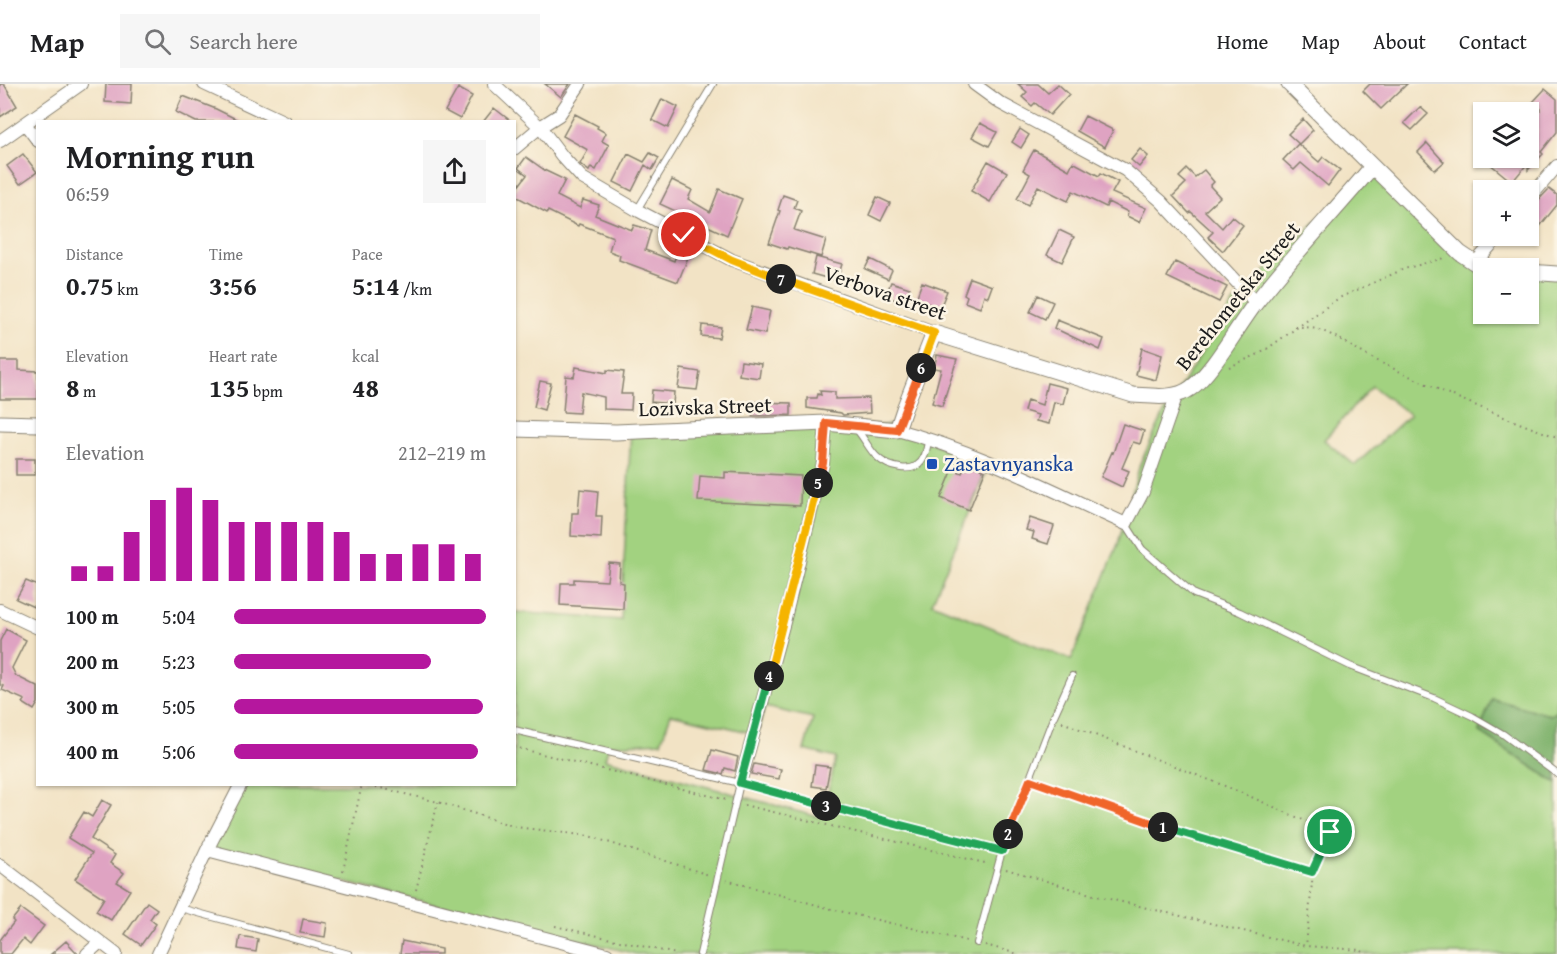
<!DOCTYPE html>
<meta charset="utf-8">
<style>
:root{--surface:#fff;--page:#f6f6f6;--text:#202124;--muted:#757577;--line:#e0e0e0;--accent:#b5179e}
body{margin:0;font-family:"Gentium Book Plus",serif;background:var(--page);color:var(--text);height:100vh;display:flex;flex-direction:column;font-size:22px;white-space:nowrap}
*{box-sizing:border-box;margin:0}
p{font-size:20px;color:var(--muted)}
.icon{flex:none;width:33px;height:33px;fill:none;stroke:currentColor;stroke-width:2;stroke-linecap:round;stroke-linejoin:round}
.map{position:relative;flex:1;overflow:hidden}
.side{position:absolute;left:36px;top:36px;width:480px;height:666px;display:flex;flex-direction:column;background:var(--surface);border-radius:0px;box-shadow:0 2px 4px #0004}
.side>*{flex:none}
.tools{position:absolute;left:1473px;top:18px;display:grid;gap:12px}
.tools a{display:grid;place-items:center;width:66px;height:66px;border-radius:0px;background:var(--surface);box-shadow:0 2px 4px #0004;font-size:30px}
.pin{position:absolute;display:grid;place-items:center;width:51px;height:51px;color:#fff;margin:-26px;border:3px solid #fff;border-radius:50%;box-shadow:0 2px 6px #0007}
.km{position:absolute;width:30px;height:30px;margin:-15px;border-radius:50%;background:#222;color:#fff;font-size:16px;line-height:30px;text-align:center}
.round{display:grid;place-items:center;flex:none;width:63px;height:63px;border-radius:0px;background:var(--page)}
.head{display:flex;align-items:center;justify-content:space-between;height:102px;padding:0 30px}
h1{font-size:33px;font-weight:700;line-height:45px}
.figures{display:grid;grid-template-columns:repeat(3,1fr);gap:9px;height:102px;padding:6px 30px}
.figures div{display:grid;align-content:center}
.figures b{font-size:26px;font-weight:700}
.figures small{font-size:16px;font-weight:400}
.figures p{font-size:16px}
.chart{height:168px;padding:12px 30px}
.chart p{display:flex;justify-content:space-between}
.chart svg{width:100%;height:108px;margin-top:6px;stroke:var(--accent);stroke-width:6}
ul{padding:0 30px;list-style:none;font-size:20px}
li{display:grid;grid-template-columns:96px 72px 1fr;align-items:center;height:45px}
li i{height:15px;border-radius:8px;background:var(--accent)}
header{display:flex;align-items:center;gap:36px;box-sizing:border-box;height:84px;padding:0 30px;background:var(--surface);border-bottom:2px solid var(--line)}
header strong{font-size:28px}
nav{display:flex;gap:33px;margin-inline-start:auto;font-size:21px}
.search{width:420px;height:54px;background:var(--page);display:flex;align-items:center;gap:15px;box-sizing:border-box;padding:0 21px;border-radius:0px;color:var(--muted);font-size:22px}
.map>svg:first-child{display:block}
.green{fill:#a2d280;stroke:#5f774e;stroke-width:1.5;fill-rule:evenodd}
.forest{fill:#81b46e;stroke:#4e6845;stroke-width:1.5}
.building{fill:#dfa3c2}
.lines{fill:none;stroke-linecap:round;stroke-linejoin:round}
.service-casing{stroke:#878070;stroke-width:8}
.minor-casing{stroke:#878070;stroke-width:14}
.tertiary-casing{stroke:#878070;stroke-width:17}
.path{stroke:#878070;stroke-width:2;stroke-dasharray:1.5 4.5;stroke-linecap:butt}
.service{stroke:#fff;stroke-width:6}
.minor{stroke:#fff;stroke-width:12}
.tertiary{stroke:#fff;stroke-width:15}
.split-1-casing{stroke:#fff;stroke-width:12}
.split-2-casing{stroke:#fff;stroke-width:12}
.split-3-casing{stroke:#fff;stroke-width:12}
.split-4-casing{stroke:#fff;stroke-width:12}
.split-5-casing{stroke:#fff;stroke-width:12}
.split-6-casing{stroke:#fff;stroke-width:12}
.split-7-casing{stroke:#fff;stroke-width:12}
.split-8-casing{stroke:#fff;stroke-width:12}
.split-1{stroke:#22a559;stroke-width:8}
.split-2{stroke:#f0652b;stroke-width:8}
.split-3{stroke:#22a559;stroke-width:8}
.split-4{stroke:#22a559;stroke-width:8}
.split-5{stroke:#f5b400;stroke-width:8}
.split-6{stroke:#f0652b;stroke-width:8}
.split-7{stroke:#f5b400;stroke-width:8}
.split-8{stroke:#f5b400;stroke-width:8}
.transit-dot{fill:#1a4fb4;stroke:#fcf5e5;stroke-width:2}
.labels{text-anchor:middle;stroke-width:5;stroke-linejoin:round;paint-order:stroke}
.street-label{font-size:21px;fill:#1c1c1c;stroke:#fcf5e5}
.transit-label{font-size:21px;fill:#164399;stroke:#fcf5e5;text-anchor:start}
</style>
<header>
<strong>Map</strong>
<div class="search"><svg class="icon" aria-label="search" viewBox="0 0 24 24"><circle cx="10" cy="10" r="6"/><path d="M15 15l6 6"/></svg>Search here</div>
<nav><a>Home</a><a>Map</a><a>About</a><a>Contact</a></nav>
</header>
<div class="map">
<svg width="1557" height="870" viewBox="0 0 1557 870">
<rect width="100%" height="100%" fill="#fcf5e5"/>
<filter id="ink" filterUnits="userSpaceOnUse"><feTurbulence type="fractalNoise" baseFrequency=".0167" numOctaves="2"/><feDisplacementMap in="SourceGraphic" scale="12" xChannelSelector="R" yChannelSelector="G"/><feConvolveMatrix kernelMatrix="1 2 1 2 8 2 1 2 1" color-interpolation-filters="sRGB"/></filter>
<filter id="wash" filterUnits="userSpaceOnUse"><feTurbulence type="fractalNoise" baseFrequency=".008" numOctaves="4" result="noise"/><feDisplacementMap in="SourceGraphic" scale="24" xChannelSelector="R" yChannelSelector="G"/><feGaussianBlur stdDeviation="1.35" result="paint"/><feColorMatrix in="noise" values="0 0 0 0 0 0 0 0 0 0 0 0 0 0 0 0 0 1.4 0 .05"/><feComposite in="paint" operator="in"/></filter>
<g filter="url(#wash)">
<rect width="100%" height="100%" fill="#f2e3c5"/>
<path class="green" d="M1371 83 1463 170 1492 182 1518 184H1484V230H1528L1529 185 1557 188V628L1550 631 1493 615 1479 648 1557 699V870H636L209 765 243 701 514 700 515 528 621 536 631 345 891 341 988 383 932 519 1071 576 1118 460 1140 380 1166 325 1234 218ZM1372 302 1410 331 1355 381 1324 356ZM765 623 813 634 804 666 836 674 822 734 605 675 609 661 661 658 671 630 757 650Z"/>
<path class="forest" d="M1492 615 1550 631 1557 628V699L1479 648Z"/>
<g id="blocks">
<path class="building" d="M0 0H4L17 22 0 33Z
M106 0H132L131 20 105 18Z
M545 0H570L561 13Z
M1018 0H1038L1048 9 1058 0 1069 10 1050 31 1035 19 1032 22 1022 13 1027 8Z
M1370 0H1407L1381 25 1363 7Z
M458 4 472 12 460 35 445 27Z
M1545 5 1557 15V48L1541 68 1543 70 1528 86V79L1512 98 1483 74H1528V59L1538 47 1529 39 1541 25 1533 18Z
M183 12 216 25 242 38H196L176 28Z
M662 15 678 23 668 44 652 36Z
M1420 23 1428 30 1412 46 1404 39Z
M494 24 512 38H483Z
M575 30 598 42 597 44 606 49 602 57 609 61 596 86 591 83 589 87 580 80 588 66 563 52Z
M1085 32 1113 46 1105 63 1077 47Z
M1303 35 1313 46 1299 60 1288 50Z
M980 39 997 48 989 62 972 53Z
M1020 45 1029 51 1021 64 1012 58Z
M1427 59 1444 78 1435 86 1418 68Z
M1298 60 1319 78 1323 73 1340 86 1328 102 1301 79 1294 86 1283 76Z
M1140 65 1148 72 1139 83 1131 76Z
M1034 66 1069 86 1073 78 1099 92 1101 89 1118 98 1112 109 1146 124 1139 138 1127 132 1128 128 1108 118 1106 123 1073 107 1068 117 1038 102 1028 121 1017 115 1030 90 1023 86Z
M650 69 659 74 652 86 645 81 632 107 614 98 628 70 644 78Z
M23 70 37 88 20 100 7 82Z
M526 73 546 87 565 96 557 112 580 124 583 116 599 121 595 131 632 146 634 141 651 146 645 166 674 177 679 162 691 166 678 198 619 176 620 171 609 167 613 153 579 140 578 142 548 127 547 129 514 111V108L527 91 518 84Z
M988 77 1007 88 990 118 971 107Z
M1187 85 1195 93 1204 86 1214 98 1210 102 1220 113 1205 127 1222 144 1232 132 1243 141 1223 167 1208 153 1213 148 1191 128 1189 129 1173 112 1186 99 1179 93Z
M672 96 692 106 688 115 710 128 719 105 742 115 727 151 660 120Z
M1549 105 1557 111V121L1528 157V127Z
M783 111 797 116 794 124 801 127 794 146 826 156 821 173 788 163 787 165 769 159 780 127 778 126Z
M877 113 890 119 881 137 869 131Z
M1059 146 1074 153 1062 178 1047 171Z
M816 173 842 180 837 197 812 190Z
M870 175 892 186 888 195 865 185Z
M1175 178 1227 203 1219 218 1167 193Z
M970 194 992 202 988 213 984 211 980 224 965 218 967 212 964 210Z
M891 198 910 204 905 219 890 214 892 209 887 208Z
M922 198 947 207 940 224 916 215Z
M1038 211 1053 218 1045 235 1030 228Z
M752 223 770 227 765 250 746 246Z
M1057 236 1104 255 1100 266 1054 244Z
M702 241 721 243 719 254 701 252Z
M1142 264 1162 271 1156 296 1136 291Z
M937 271 957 275 942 322 932 319 941 285 934 284Z
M0 277H19V286L38 287V315H0Z
M741 277 761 280 759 294 739 291Z
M576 283 607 289V286L624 288 621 310H632L631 326 604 325V313L581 308 579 329 563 328 566 292 574 293Z
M681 285 700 288 697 306 678 304Z
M540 297 551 299 544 326 534 323Z
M1047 299 1067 304 1063 320 1054 318 1049 340 1036 337 1038 331 1024 327 1027 316 1042 321Z
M652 306 674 308 673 320 651 318Z
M820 307 835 308V315L869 314 870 329 843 331 841 329 807 324V314H817L818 310 821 311Z
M752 318 791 319V331L752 332Z
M1123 340 1144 347 1140 360 1133 358 1122 384 1129 387 1122 403 1101 393 1112 368 1113 369Z
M16 375H35V391H16Z
M967 379 985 387 969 426 941 414 953 385 962 389Z
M725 388 801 392 800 422 698 417 700 392 725 394Z
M580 405 598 407 596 432H602L601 454 571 452 572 429H578Z
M1030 434 1054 442 1048 460 1032 455 1034 448 1026 446Z
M609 479 620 480 619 498 624 499 623 525 560 521 561 499H574V495L607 497Z
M26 497 38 502V525L16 515Z
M6 545 26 556 12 584 16 592 38 603V619L34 626 23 619 25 616 2 606 4 602 0 601V557Z
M712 666 738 673 735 687 725 684 723 690 706 686Z
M754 680 781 685 779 695 751 690Z
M815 681 830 683 826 704 812 702Z
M102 716 111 721 91 755 115 771 110 779 124 789 117 798 130 806 111 836 96 827 104 814 75 795 92 769 68 754 84 728 92 733Z
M147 818 157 825 150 835 156 840 141 861 125 850Z
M21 825 44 842 30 861 23 855 11 870H0V856L14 838 12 836Z
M303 835 327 839 325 853 300 849Z
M240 852 258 855 256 868 238 865Z
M66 857 78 870H51Z
M402 857 441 865V870H400Z"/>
</g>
</g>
<g filter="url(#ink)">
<use href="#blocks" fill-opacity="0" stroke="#878070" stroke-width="1.5"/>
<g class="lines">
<g class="service-casing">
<path id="service" d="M637 126 713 0
M857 346C864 354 869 365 876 372 888 384 916 392 924 373 927 367 927 360 929 354
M1126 440 1142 465 1194 510 1240 528 1350 582 1434 614 1472 632 1503 650 1557 690
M514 646 740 699 1002 767
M180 824 349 870
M977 859 1002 767 1053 634 1072 592
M700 870 740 699"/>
</g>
<g class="minor-casing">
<path id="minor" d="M204 0 285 38
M494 0 540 43 562 72 582 94 637 126 732 176 934 249
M974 0 1000 19 1125 86 1161 117 1256 219
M26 41 38 57
M0 57 81 0
M514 65 540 43 559 31 580 0
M1528 116 1557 82
M1475 179 1499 152
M897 346C977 367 1051 406 1126 440L1143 408 1177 310
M0 526 38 544
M740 699 784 538 823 379 826 339
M207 766 607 870
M0 781 116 870
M87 870 99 859
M158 870 207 766 241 700"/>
</g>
<g class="tertiary-casing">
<path id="tertiary" d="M1289 0 1460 169 1475 179 1489 184
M1528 188 1557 190
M0 339 38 340
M514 345 616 348 826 339 897 346 904 325 934 249 1133 311C1152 312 1175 316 1191 304 1213 288 1237 243 1255 220 1291 173 1333 129 1371 84"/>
</g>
<path class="path" d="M1295 243C1325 241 1345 260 1370 273 1391 284 1412 293 1433 303 1473 321 1515 338 1557 353
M1229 283 1261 269 1339 214 1404 185 1444 174
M1062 638 1240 708 1330 748 1313 788 1306 862
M514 663 727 716
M364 700 438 718 516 743 589 752 709 791
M1038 700 1119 729 1313 788
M744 721 989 780
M1006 785 1097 812 1306 862 1360 866 1367 870
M343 787 362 700
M726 796 835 826 967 857
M416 806 438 718
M555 842 676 870
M985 861 1018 870"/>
<use href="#service" class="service"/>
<use href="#minor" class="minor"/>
<use href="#tertiary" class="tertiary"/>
</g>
</g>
<g class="lines" filter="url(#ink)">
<g class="split-1-casing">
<path id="split-1" d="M1163 743 1312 788 1330 748"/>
</g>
<g class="split-2-casing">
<path id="split-2" d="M1008 750 1030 696 1163 743"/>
</g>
<g class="split-3-casing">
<path id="split-3" d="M826 722 1002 767 1008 750"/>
</g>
<g class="split-4-casing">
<path id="split-4" d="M769 592 740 699 826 722"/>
</g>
<g class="split-5-casing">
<path id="split-5" d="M769 592 818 399"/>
</g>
<g class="split-6-casing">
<path id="split-6" d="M818 399 823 379 826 339 897 346 921 284"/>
</g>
<g class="split-7-casing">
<path id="split-7" d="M781 195 934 249 921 284"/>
</g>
<g class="split-8-casing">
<path id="split-8" d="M684 151 732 176 781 195"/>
</g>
<use href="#split-1" class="split-1"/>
<use href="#split-2" class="split-2"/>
<use href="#split-3" class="split-3"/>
<use href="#split-4" class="split-4"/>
<use href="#split-5" class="split-5"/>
<use href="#split-6" class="split-6"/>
<use href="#split-7" class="split-7"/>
<use href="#split-8" class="split-8"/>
</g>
<rect class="transit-dot" x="926" y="374" width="12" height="12" rx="3"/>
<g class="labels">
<g class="street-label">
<text transform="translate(885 209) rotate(19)" y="7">Verbova street</text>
<text transform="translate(1238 212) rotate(-51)" y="7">Berehometska Street</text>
<text transform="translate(705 323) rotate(-2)" y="7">Lozivska Street</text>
</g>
<g class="transit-label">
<text x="944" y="387">Zastavnyanska</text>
</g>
</g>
</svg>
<div class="tools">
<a><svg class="icon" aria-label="layers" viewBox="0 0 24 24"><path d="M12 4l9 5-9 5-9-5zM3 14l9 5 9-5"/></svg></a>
<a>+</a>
<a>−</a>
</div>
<div class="pin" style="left:1330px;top:748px;background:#1e9e55"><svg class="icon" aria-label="arrive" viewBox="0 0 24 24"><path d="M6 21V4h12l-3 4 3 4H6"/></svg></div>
<div class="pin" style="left:684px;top:151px;background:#d93025"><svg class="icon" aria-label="check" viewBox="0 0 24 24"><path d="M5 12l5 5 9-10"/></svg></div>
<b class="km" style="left:1163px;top:743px">1</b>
<b class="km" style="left:1008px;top:750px">2</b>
<b class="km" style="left:826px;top:722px">3</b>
<b class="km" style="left:769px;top:592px">4</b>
<b class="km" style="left:818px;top:399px">5</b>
<b class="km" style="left:921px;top:284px">6</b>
<b class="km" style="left:781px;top:195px">7</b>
<section class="side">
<div class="head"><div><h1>Morning run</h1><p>06:59</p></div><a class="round"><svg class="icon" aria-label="share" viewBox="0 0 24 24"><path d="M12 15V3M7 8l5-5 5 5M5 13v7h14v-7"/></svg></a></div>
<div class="figures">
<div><p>Distance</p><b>0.75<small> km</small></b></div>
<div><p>Time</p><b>3:56</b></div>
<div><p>Pace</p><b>5:14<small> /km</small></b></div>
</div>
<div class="figures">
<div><p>Elevation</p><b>8<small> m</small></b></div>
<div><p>Heart rate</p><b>135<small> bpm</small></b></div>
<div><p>kcal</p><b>48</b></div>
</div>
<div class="chart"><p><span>Elevation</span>212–219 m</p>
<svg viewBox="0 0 160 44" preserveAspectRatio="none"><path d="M5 44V38M15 44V38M25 44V24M35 44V11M45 44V6M55 44V11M65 44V20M75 44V20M85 44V20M95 44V20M105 44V24M115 44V33M125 44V33M135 44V29M145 44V29M155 44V33"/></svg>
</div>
<ul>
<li><b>100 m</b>5:04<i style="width:100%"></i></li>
<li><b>200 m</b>5:23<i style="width:78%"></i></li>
<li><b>300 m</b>5:05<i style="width:99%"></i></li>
<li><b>400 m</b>5:06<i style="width:97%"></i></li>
</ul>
</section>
</div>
